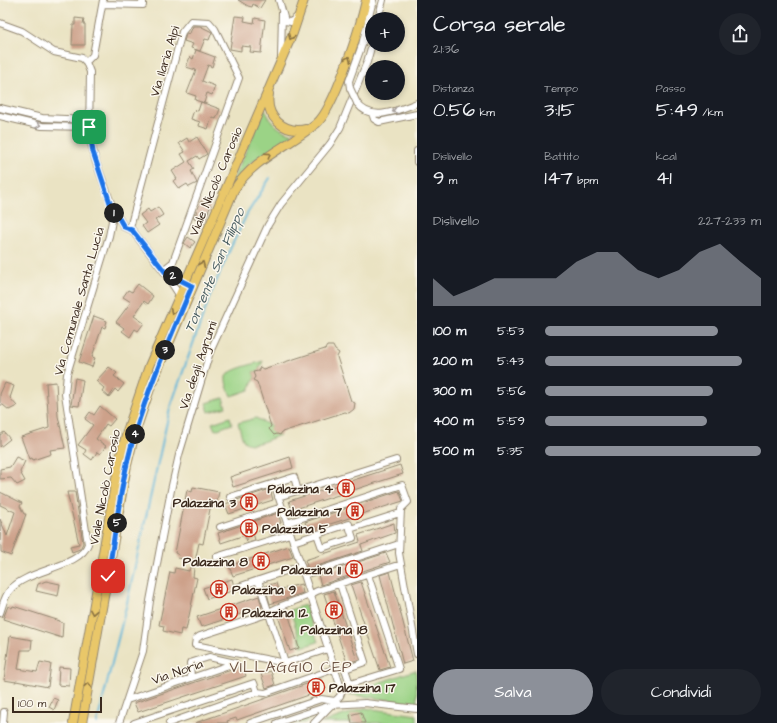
<!DOCTYPE html>
<html lang="it">
<meta charset="utf-8">
<style>
:root{--surface:#171b24;--page:#20242c;--text:#f1f3f6;--muted:#9ea1a6;--accent:#8c9099}
body{margin:0;font-family:"Architects Daughter",sans-serif;background:var(--page);color:var(--text);height:100vh;display:flex;flex-direction:column;font-size:15px;white-space:nowrap}
*{box-sizing:border-box;margin:0}
p{font-size:13px;color:var(--muted)}
.icon{flex:none;width:22px;height:22px;fill:none;stroke:currentColor;stroke-width:2;stroke-linecap:round;stroke-linejoin:round}
.map{position:relative;flex:1;overflow:hidden}
.side{display:flex;flex-direction:column;background:var(--surface);width:360px}
.side>*{flex:none}
.tools{position:absolute;left:365px;top:12px;display:grid;gap:8px}
.tools a{display:grid;place-items:center;width:40px;height:40px;border-radius:50%;background:var(--surface);box-shadow:0 2px 6px #0003;font-size:20px}
.scale{position:absolute;left:12px;bottom:10px;width:90px;box-sizing:border-box;padding-left:4px;border:2px solid #3b2a1e;border-top:0;font-size:11px;line-height:14px;white-space:nowrap;color:#3b2a1e;-webkit-text-stroke:3px #fbf7ec;paint-order:stroke}
.pin{position:absolute;display:grid;place-items:center;width:34px;height:34px;color:#fff;margin:-17px;border-radius:8px;box-shadow:0 2px 6px #0006}
.km{position:absolute;width:20px;height:20px;margin:-10px;border-radius:50%;background:#222;color:#fff;font-size:11px;line-height:20px;text-align:center}
.round{display:grid;place-items:center;flex:none;width:42px;height:42px;border-radius:21px;background:var(--page)}
.headline{display:flex;align-items:center;justify-content:space-between;height:68px;padding:0 16px}
h1{font-size:22px;font-weight:600;line-height:30px}
.metrics{display:grid;grid-template-columns:repeat(3,1fr);gap:6px;height:68px;padding:4px 16px}
.metrics div{display:grid;align-content:center}
.metrics b{font-size:20px;font-weight:600}
.metrics small{font-size:11px;font-weight:400}
.metrics p{font-size:11px}
.chart{height:112px;padding:8px 16px}
.chart p{display:flex;justify-content:space-between}
.chart svg{width:100%;height:72px;margin-top:4px;fill:var(--accent);opacity:.7}
.action{display:flex;gap:8px;margin-top:auto;padding:8px 16px}
.action a{flex:1;height:46px;border-radius:24px;background:var(--accent);color:#fff;font-size:16px;font-weight:600;line-height:46px;text-align:center}
.action a+a{background:var(--page);color:var(--text)}
ul{padding:0 16px;list-style:none;font-size:13px}
li{display:grid;grid-template-columns:64px 48px 1fr;align-items:center;height:30px}
li i{height:10px;border-radius:5px;background:var(--accent)}
main{display:flex;flex:1;min-height:0}
.map>svg:first-child{display:block}
.green{fill:#9bd386;stroke:#6b7e52}
.lines{fill:none;stroke-linecap:round;stroke-linejoin:round}
.stream{stroke:#5bb5d9;stroke-width:2}
.building{fill:#cda18a}
.minor-casing{stroke:#928670;stroke-width:8}
.major-casing{stroke:#928670;stroke-width:10}
.minor{stroke:#fff;stroke-width:6}
.major{stroke:#e9c769;stroke-width:8}
.minor-bridge-casing{stroke:#928670;stroke-width:8;stroke-linecap:butt}
.minor-bridge{stroke:#fff;stroke-width:6}
.oneway{stroke:#897140}
.oneway2{stroke:#a79f9a}
.route-casing{stroke:#fff;stroke-width:8}
.route{stroke:#1a73e8;stroke-width:5}
.labels{text-anchor:middle;stroke-width:3;stroke-linejoin:round;paint-order:stroke}
.street-label{font-size:13px;fill:#3b2a1e;stroke:#fbf7ec}
.poi-label{font-size:13px;font-weight:bold;fill:#3b2a1e;stroke:#fbf7ec;text-anchor:end}
.water-label{font-size:14px;font-style:italic;fill:#465b5f;stroke:#fbf7ec}
.quarter-label{font-size:15px;letter-spacing:1px;fill:#6e5444;stroke:#fbf7ec}
</style>
<main>
<div class="map">
<svg width="417" height="723" viewBox="0 0 417 723">
<rect width="100%" height="100%" fill="#fbf7ec"/>
<filter id="ink" filterUnits="userSpaceOnUse"><feTurbulence type="fractalNoise" baseFrequency=".025" numOctaves="2"/><feDisplacementMap in="SourceGraphic" scale="8" xChannelSelector="R" yChannelSelector="G"/><feConvolveMatrix kernelMatrix="1 2 1 2 8 2 1 2 1" color-interpolation-filters="sRGB"/></filter>
<filter id="wash" filterUnits="userSpaceOnUse"><feTurbulence type="fractalNoise" baseFrequency=".012" numOctaves="4" result="noise"/><feDisplacementMap in="SourceGraphic" scale="16" xChannelSelector="R" yChannelSelector="G"/><feGaussianBlur stdDeviation="0.9" result="paint"/><feColorMatrix in="noise" values="0 0 0 0 0 0 0 0 0 0 0 0 0 0 0 0 0 1.4 0 .05"/><feComposite in="paint" operator="in"/></filter>
<g filter="url(#wash)">
<rect width="100%" height="100%" fill="#eae3c3"/>
<path class="green" d="M265 109C270 122 279 131 293 134L248 165 231 186H230Z
M263 361 258 371 253 372 255 377 249 390 231 396C229 391 225 383 226 377 228 369 255 364 263 361Z
M223 398 226 407 209 412 206 403Z
M230 417 232 424 215 430 212 423Z
M256 418 271 426 280 435C272 438 251 449 244 441 241 437 240 428 238 423Z
M305 605 318 642 302 647 290 610Z
M416 670 417 704 348 694V693Z
M365 708 417 715V723H321Z
M309 716 310 719 306 723H289Z"/>
<g class="lines">
<path class="stream" d="M97 723 126 607 170 408 210 296 231 247 247 214 270 178"/>
</g>
<g id="blocks">
<path class="building" d="M238 0H265L260 8 253 4 252 7 248 6Z
M235 16 245 17 244 21 254 23 255 18 265 20 261 53 250 52 251 47 241 46V51L230 49Z
M75 18 84 19 83 24H85V45H72L73 25H75Z
M193 26H200L212 32 209 40 205 39 200 51 191 48 193 44 184 41 186 34 190 33Z
M196 50 215 57 212 67 208 65 202 81 215 86 212 95 207 93 204 103 195 100 196 96 187 93 196 70 186 67 190 57 193 59Z
M201 102 220 109 216 119 212 117 208 129 199 126 200 122 191 119 194 110 198 111Z
M197 137 207 154 199 159 197 156 189 161 194 169 191 171 197 183 189 187 187 184 179 189 173 181 177 179 172 171 186 162 181 154 185 152 179 143 187 138 189 142Z
M201 201 211 205 204 222 194 218Z
M158 207 163 215 155 220 159 225 147 233 142 226 146 223 140 215 148 209 150 212Z
M188 237 195 242 190 248 184 243Z
M138 284 153 296 148 304 144 301 134 316 144 323 138 331 135 329 130 337 122 331 124 328 116 322 131 302 123 297 128 290 132 292Z
M94 316 107 321 105 328 102 327 92 357 95 358 92 367 79 362Z
M327 346H333L335 350 339 353 337 357 351 401 355 403 354 409 349 413 345 412 282 432 280 435 277 434 274 435 269 429 271 426 257 382 253 380 255 377 253 372 258 371 260 367 263 369 325 349Z
M109 367 117 373 114 376 124 384 118 392 115 389 109 397 102 391 104 388 96 381Z
M75 378 83 380 79 406 71 405Z
M56 382 58 416 65 448 50 450 51 454 33 460 32 458 29 459 21 437 49 428 46 383Z
M5 383 14 386 10 398 17 406 9 410 3 405H0V394Z
M100 406 115 419 109 426 106 424 96 439 106 446 100 454 97 452 92 460 84 454 86 450 78 445 93 425 85 419 90 412 94 415Z
M4 432 10 439 0 447V435Z
M16 457 25 461 20 472 25 481 17 485 11 478 0 479V469L10 467Z
M290 457 293 468 233 487 230 477Z
M400 465 403 474 292 510 289 501Z
M193 487 219 492 216 505 211 504 203 544 199 543 195 561 178 558 179 555 175 553 187 490 192 492Z
M270 489 273 500 229 514 225 504Z
M399 491 403 501 308 531 305 522Z
M0 492 22 503 20 506 24 514H26L11 556 1 552 0 519 7 536 15 512 0 505Z
M67 492H75L83 543 80 549 72 552 70 546 79 544Z
M278 513 281 523 278 524 281 532 271 535 268 528 253 533 255 540 247 542 245 535 221 543 218 533Z
M394 523 395 533 361 545 363 551 308 569 305 560 360 542 358 535Z
M289 546 293 557 233 576 229 566Z
M386 553 390 562 321 585 318 575Z
M190 567 194 568 193 577 197 578 186 630 181 629 180 635 163 631 164 626 159 625 170 572 174 573 175 568 189 571Z
M390 572 413 661 403 664 380 575Z
M232 579 235 590 207 599 203 588Z
M46 581 60 584 58 596 36 591 38 584Z
M361 582 390 667 380 670 351 585Z
M276 583 278 590 301 584 303 593 270 604 265 586Z
M334 591 357 660 347 663 324 594Z
M259 596 262 607 201 627 197 617Z
M8 606 12 608 13 606 60 621V622L63 623 62 638 3 619Z
M288 613 299 648 290 651 278 616Z
M10 636 32 640 31 650H21L18 669 37 672 40 662 51 664 48 687 16 681V682L4 680Z
M243 666 246 676 138 712 134 703Z
M59 667 70 668 69 686 58 685Z
M271 671 275 685 266 688 261 674Z
M321 679 326 689 237 720 236 718 227 721 228 723H195Z
M53 698 58 700 54 710 49 707Z
M361 712 365 723H352L350 715Z"/>
</g>
</g>
<g filter="url(#ink)">
<use href="#blocks" fill-opacity="0" stroke="#928670" stroke-width="1"/>
<g class="lines">
<g class="minor-casing">
<path id="minor" d="M279 0 285 21 291 22 298 16
M103 4 143 5V0
M378 19 383 0
M0 23 22 31 54 52 82 58 86 62 90 72 89 135 96 162 112 206V221L109 236 67 374 65 394 88 544C80 568 27 569 10 590 4 597 3 605 0 613
M281 58 282 12
M86 62 93 55 103 0
M350 88 349 81 362 45 373 0
M357 103C371 123 399 110 417 103
M0 108 42 118 89 120
M372 113 374 119 379 122 417 114
M0 116 42 126 89 127
M417 151V162
M113 212 117 215 124 227 132 230 163 270 180 296
M130 228 182 32 191 21 209 22 215 29 239 78 173 262 163 270
M165 273 189 285
M274 483 342 691 340 696 314 723
M230 497 294 477 298 491
M278 497 396 460
M287 523 402 485 408 502 401 509 399 553 417 654
M220 527 282 507
M317 534 322 548 353 538 350 529
M293 542 349 524 350 529 400 513
M216 557 290 534
M304 575 399 544
M258 580 285 663
M340 584 365 662 345 669 350 684
M238 587 301 566
M328 649 285 663 195 645 196 639 200 636 264 615C280 604 300 601 317 591L401 564
M191 678 190 663 209 657 235 663
M340 687 399 669 368 575
M127 700 235 663
M3 723 4 712
M119 723 143 651 150 601 171 490 179 455 210 352 268 225 281 204 330 144 340 128 367 62 372 44
M134 723 254 683 257 692
M169 723 257 692 265 693 334 669
M250 723 321 699 335 701
M277 723 331 705 365 703 417 709"/>
</g>
<g class="major-casing">
<path id="major" d="M269 94C265 117 284 134 306 129
M73 723 119 462 127 431 149 366 293 33 304 0
M82 723 127 465 135 433 151 386 234 190C254 158 288 147 316 124 334 110 361 24 366 0"/>
</g>
<use href="#minor" class="minor"/>
<use href="#major" class="major"/>
<g class="minor-bridge-casing">
<path id="minor-bridge" d="M350 88 357 103"/>
</g>
<use href="#minor-bridge" class="minor-bridge"/>
</g>
<defs><path id="oneway-chevron" d="M-2-3.5L2.5 0L-2 3.5" fill="none" stroke-width="1.6" stroke-linecap="round" stroke-linejoin="round"/></defs>
<g class="oneway">
<use href="#oneway-chevron" transform="translate(291 37) rotate(113)"/>
<use href="#oneway-chevron" transform="translate(348 59) rotate(-68)"/>
<use href="#oneway-chevron" transform="translate(268 155) rotate(-34)"/>
<use href="#oneway-chevron" transform="translate(202 264) rotate(-67)"/>
<use href="#oneway-chevron" transform="translate(173 312) rotate(113)"/>
<use href="#oneway-chevron" transform="translate(93 612) rotate(100)"/>
<use href="#oneway-chevron" transform="translate(88 685) rotate(-80)"/>
</g>
<g class="oneway2">
<use href="#oneway-chevron" transform="translate(395 111) rotate(163)"/>
<use href="#oneway-chevron" transform="translate(38 125) rotate(9)"/>
</g>
</g>
<g class="lines" filter="url(#ink)">
<g class="route-casing">
<path id="route" d="M89 127 93 152 113 212 117 215 124 227 132 230 166 273 192 286C172 334 150 383 135 433 121 479 116 529 108 576"/>
</g>
<use href="#route" class="route"/>
</g>
<defs>
<g id="building-ring" transform="scale(0.9)"><circle r="9.5" fill="#fbf7ec" stroke="#c8321e" stroke-width="1.5"/><path d="M-4-6H4V6H1V3H-1V6H-4ZM-2.5-4.3h1.7v1.8h-1.7ZM.8-4.3h1.7v1.8H.8ZM-2.5-1h1.7V.8h-1.7ZM.8-1h1.7V.8H.8Z" fill="#c8321e"/></g>
</defs>
<g fill-rule="evenodd">
<use href="#building-ring" x="346" y="488"/>
<use href="#building-ring" x="249" y="502"/>
<use href="#building-ring" x="355" y="511"/>
<use href="#building-ring" x="249" y="528"/>
<use href="#building-ring" x="261" y="561"/>
<use href="#building-ring" x="354" y="569"/>
<use href="#building-ring" x="219" y="589"/>
<use href="#building-ring" x="334" y="610"/>
<use href="#building-ring" x="229" y="612"/>
<use href="#building-ring" x="316" y="687"/>
</g>
<g class="labels">
<g class="street-label">
<text transform="translate(164 61) rotate(-73)" y="5">Via Ilaria Alpi</text>
<text transform="translate(215 181) rotate(-67)" y="5">Viale Nicolò Carosio</text>
<text transform="translate(78 301) rotate(-74)" y="5">Via Comunale Santa Lucia</text>
<text transform="translate(197 365) rotate(-71)" y="5">Via degli Agrumi</text>
<text transform="translate(104 487) rotate(-79)" y="5">Viale Nicolò Carosio</text>
<text transform="translate(177 671) rotate(-19)" y="5">Via Noria</text>
</g>
<g class="poi-label">
<text x="333" y="493">Palazzina 4</text>
<text x="236" y="507">Palazzina 3</text>
<text x="342" y="516">Palazzina 7</text>
<text x="262" y="533" text-anchor="start">Palazzina 5</text>
<text x="248" y="566">Palazzina 8</text>
<text x="341" y="574">Palazzina 11</text>
<text x="232" y="594" text-anchor="start">Palazzina 9</text>
<text x="242" y="617" text-anchor="start">Palazzina 12</text>
<text x="334" y="634" text-anchor="middle">Palazzina 18</text>
<text x="329" y="692" text-anchor="start">Palazzina 17</text>
</g>
<g class="water-label">
<text transform="translate(214 270) rotate(-67)" y="5">Torrente San Filippo</text>
</g>
<g class="quarter-label">
<text x="291" y="672">VILLAGGIO CEP</text>
</g>
</g>
</svg>
<div class="tools">
<a>+</a>
<a>−</a>
</div>
<div class="scale">100 m</div>
<div class="pin" style="left:89px;top:127px;background:#1e9e55"><svg class="icon" aria-label="arrive" viewBox="0 0 24 24"><path d="M6 21V4h12l-3 4 3 4H6"/></svg></div>
<div class="pin" style="left:108px;top:576px;background:#d93025"><svg class="icon" aria-label="check" viewBox="0 0 24 24"><path d="M5 12l5 5 9-10"/></svg></div>
<b class="km" style="left:114px;top:213px">1</b>
<b class="km" style="left:173px;top:276px">2</b>
<b class="km" style="left:165px;top:350px">3</b>
<b class="km" style="left:135px;top:434px">4</b>
<b class="km" style="left:117px;top:523px">5</b>
</div>
<section class="side">
<div class="headline"><div><h1>Corsa serale</h1><p>21:36</p></div><a class="round"><svg class="icon" aria-label="share" viewBox="0 0 24 24"><path d="M12 15V3M7 8l5-5 5 5M5 13v7h14v-7"/></svg></a></div>
<div class="metrics">
<div><p>Distanza</p><b>0.56<small> km</small></b></div>
<div><p>Tempo</p><b>3:15</b></div>
<div><p>Passo</p><b>5:49<small> /km</small></b></div>
</div>
<div class="metrics">
<div><p>Dislivello</p><b>9<small> m</small></b></div>
<div><p>Battito</p><b>147<small> bpm</small></b></div>
<div><p>kcal</p><b>41</b></div>
</div>
<div class="chart"><p><span>Dislivello</span>227–233 m</p>
<svg viewBox="0 0 160 44" preserveAspectRatio="none"><path d="M0 44V27L10 38L20 33L30 27L40 27L50 27L60 27L70 17L80 11L90 11L100 22L110 27L120 22L130 11L140 6L150 17L160 27V44z"/></svg>
</div>
<ul>
<li><b>100 m</b>5:53<i style="width:80%"></i></li>
<li><b>200 m</b>5:43<i style="width:91%"></i></li>
<li><b>300 m</b>5:56<i style="width:78%"></i></li>
<li><b>400 m</b>5:59<i style="width:75%"></i></li>
<li><b>500 m</b>5:35<i style="width:100%"></i></li>
</ul>
<div class="action"><a>Salva</a><a>Condividi</a></div>
</section>
</main>
